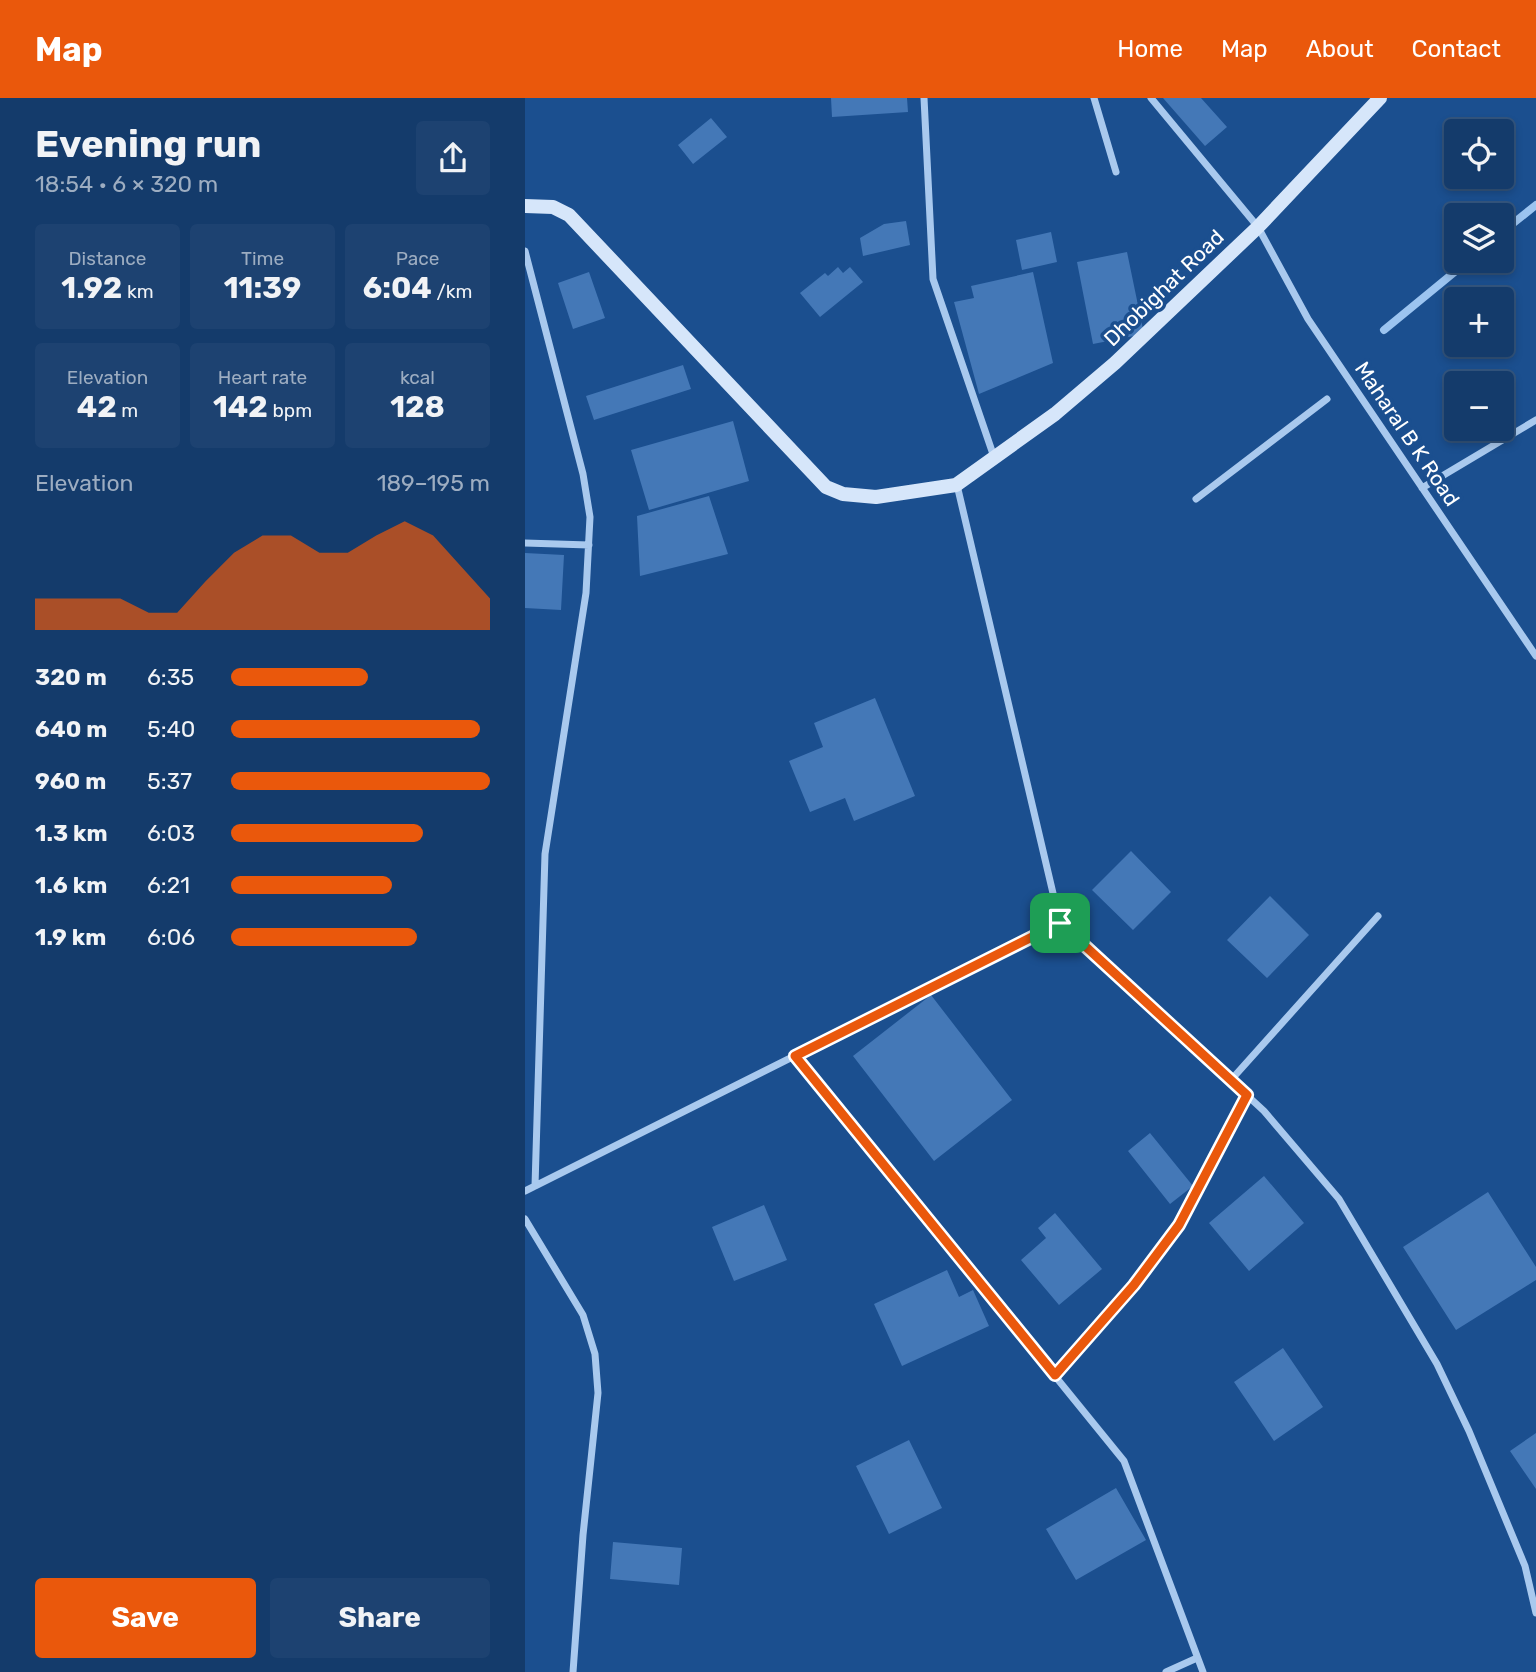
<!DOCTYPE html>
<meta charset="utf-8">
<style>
:root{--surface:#143b6b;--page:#1d4271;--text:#f1f3f6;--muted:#9dadc1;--line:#33557e;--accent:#ea580c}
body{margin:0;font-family:Rubik,sans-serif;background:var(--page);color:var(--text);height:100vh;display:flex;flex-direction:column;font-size:26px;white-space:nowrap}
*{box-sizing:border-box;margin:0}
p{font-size:23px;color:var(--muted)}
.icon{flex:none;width:38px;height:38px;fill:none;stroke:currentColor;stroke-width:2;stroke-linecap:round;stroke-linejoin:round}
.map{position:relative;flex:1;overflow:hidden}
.sheet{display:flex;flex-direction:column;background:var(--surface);width:525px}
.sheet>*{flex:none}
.controls{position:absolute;left:919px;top:21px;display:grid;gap:14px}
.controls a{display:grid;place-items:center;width:70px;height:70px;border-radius:7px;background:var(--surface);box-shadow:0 4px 10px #0003,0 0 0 2px var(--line);font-size:35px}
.pin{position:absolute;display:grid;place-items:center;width:60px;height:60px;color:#fff;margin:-30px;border-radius:14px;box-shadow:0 4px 10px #0006}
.round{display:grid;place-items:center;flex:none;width:74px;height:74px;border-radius:7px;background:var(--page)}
.summary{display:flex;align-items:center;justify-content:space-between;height:119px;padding:0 35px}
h1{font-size:38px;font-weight:700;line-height:52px}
.metrics{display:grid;grid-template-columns:repeat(3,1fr);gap:10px;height:119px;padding:7px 35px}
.metrics div{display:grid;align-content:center;border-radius:7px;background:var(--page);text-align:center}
.metrics b{font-size:30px;font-weight:700}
.metrics small{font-size:19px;font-weight:400}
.metrics p{font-size:19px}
.chart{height:196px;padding:14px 35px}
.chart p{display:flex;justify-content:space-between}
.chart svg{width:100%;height:126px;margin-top:7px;fill:var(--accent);opacity:.7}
.cta{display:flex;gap:14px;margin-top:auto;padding:14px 35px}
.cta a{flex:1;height:80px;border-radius:7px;background:var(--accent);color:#fff;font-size:28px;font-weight:700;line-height:80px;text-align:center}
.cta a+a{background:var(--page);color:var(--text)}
ul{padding:0 35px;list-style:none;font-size:23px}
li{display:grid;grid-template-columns:112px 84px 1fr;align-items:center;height:52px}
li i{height:18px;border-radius:9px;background:var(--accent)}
header{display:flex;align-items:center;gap:42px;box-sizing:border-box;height:98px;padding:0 35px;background:var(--accent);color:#fff}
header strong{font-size:33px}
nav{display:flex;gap:38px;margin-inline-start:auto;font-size:24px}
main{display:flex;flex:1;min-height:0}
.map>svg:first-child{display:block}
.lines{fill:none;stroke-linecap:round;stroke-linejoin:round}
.stream{stroke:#9cc4f0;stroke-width:8}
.building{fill:#4478b7}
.street{stroke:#a9c9ee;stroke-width:7}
.secondary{stroke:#d6e6fa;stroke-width:14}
.route-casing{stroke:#fff;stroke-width:14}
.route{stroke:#ea580c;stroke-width:9}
.labels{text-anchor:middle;stroke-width:7;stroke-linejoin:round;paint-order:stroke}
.street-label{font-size:21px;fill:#fff;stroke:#1b4f8f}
</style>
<header>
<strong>Map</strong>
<nav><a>Home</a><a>Map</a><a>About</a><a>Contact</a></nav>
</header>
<main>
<section class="sheet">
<div class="summary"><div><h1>Evening run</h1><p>18:54 · 6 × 320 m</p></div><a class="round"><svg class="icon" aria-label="share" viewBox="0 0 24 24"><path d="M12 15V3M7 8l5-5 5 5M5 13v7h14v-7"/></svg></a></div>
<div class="metrics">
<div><p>Distance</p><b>1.92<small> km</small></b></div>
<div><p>Time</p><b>11:39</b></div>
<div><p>Pace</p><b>6:04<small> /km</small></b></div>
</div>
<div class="metrics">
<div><p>Elevation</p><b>42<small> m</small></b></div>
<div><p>Heart rate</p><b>142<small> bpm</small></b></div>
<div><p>kcal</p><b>128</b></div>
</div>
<div class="chart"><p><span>Elevation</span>189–195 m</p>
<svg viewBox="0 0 160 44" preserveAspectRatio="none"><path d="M0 44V33L10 33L20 33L30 33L40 38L50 38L60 27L70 17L80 11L90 11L100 17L110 17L120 11L130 6L140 11L150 22L160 33V44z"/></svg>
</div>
<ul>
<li><b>320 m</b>6:35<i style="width:53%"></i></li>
<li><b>640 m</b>5:40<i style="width:96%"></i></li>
<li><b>960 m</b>5:37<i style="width:100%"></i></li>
<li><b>1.3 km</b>6:03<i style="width:74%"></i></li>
<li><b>1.6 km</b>6:21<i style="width:62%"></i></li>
<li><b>1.9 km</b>6:06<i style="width:72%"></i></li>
</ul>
<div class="cta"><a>Save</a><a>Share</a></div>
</section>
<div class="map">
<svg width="1011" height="1574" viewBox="0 0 1011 1574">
<rect width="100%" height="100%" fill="#1b4f8f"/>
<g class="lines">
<path class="stream" d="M976 135 1011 107
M859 232 943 163"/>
</g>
<path class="building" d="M306 0H382L383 14 307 19Z
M638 0H676L702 29 680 48Z
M186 20 202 39 168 66 153 47Z
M381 123 385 147 338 158 335 140 359 126Z
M526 134 532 164 497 172 491 142Z
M602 154 619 236 568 246 552 164Z
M313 169 318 175 325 169 338 184 295 219 275 195 300 175 303 178Z
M64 174 80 220 48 231 33 185Z
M508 174 528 265 454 296 429 204 449 200 446 188Z
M158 267 166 291 69 322 61 298Z
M208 323 224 383 124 412 106 352Z
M184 398 203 456 115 478 112 418Z
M0 455 39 457 36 512 0 510Z
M350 600 390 698 329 723 320 700 285 714 264 663 298 649 289 625Z
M606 753 646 794 608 832 567 792Z
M745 798 784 837 742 880 702 842Z
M406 897 487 1002 409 1063 328 958Z
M625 1035 668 1088 645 1106 603 1053Z
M739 1078 779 1125 724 1173 684 1125Z
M963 1094 1011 1169V1182L931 1232 878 1149Z
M239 1107 262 1162 209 1183 187 1129Z
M530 1115 577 1171 534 1207 496 1162 521 1140 513 1130Z
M422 1172 434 1199 448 1192 464 1228 377 1268 349 1206Z
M758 1250 798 1309 749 1343 709 1284Z
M1011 1335V1391L985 1353Z
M384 1342 417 1410 364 1436 331 1368Z
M591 1390 621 1442 551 1482 521 1431Z
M88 1444 157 1450 154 1487 85 1481Z"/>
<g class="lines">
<path class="street" d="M399 0 408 181 469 359
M569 0 591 74
M626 0 733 129 783 221 1011 558
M0 153 58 376 65 419 61 495 20 756 10 1088
M897 390 1011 322
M671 401 802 301
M0 445 64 447
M535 825 739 1013 814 1101 912 1266 944 1333 1000 1468 1011 1515
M270 958 599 1363 678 1574
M706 982 853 818
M0 1093 535 825 432 387
M0 1121 58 1217 70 1256 73 1295 58 1437 48 1574
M530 1277 609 1187 654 1127 722 997
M641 1574 672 1560"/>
<path class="secondary" d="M0 108 28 109 44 117 301 389 318 396 351 399 431 387 530 316 590 265 733 129 855 0"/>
</g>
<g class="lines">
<g class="route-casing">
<path id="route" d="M535 825 722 997 654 1127 609 1187 530 1277 270 958Z"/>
</g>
<use href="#route" class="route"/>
</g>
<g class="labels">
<g class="street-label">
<text transform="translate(639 190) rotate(-44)" y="7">Dhobighat Road</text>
<text transform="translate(882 336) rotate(56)" y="7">Maharal B K Road</text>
</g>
</g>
</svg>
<div class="controls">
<a><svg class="icon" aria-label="locate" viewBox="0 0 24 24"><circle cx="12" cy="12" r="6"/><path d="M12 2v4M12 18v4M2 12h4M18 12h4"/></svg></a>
<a><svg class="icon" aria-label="layers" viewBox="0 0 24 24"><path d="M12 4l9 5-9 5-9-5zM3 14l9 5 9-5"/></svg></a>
<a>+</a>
<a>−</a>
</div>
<div class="pin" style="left:535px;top:825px;background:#1e9e55"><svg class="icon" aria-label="arrive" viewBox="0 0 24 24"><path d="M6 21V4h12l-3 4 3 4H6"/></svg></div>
</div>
</main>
